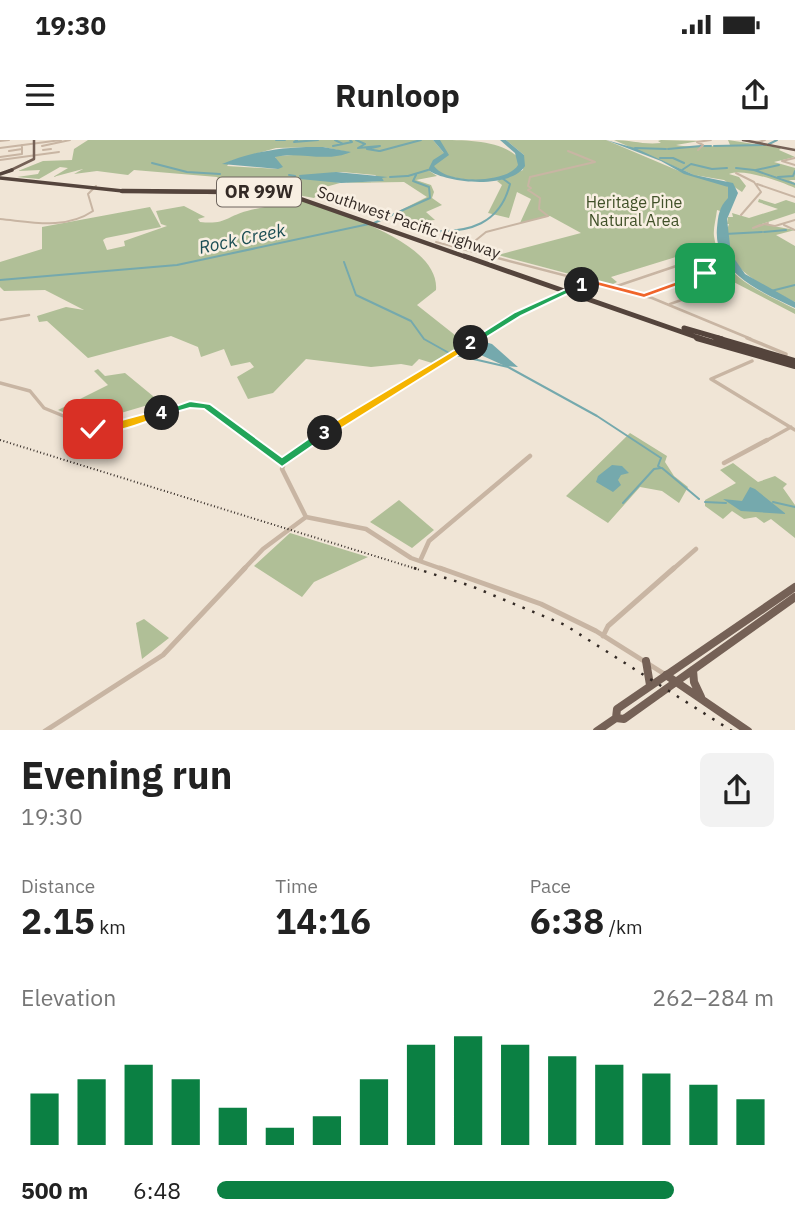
<!DOCTYPE html>
<meta charset="utf-8">
<style>
:root{--surface:#fff;--page:#f2f2f2;--text:#222;--muted:#767676;--accent:#0b8043}
body{margin:0;font-family:"IBM Plex Sans",sans-serif;background:var(--page);color:var(--text);height:100vh;display:flex;flex-direction:column;font-size:26px;white-space:nowrap}
*{box-sizing:border-box;margin:0}
p{font-size:23px;color:var(--muted)}
.icon{flex:none;width:38px;height:38px;fill:none;stroke:currentColor;stroke-width:2;stroke-linecap:round;stroke-linejoin:round}
.map{position:relative;height:590px;overflow:hidden}
.details{display:flex;flex-direction:column;background:var(--surface);flex:1}
.details>*{flex:none}
.pin{position:absolute;display:grid;place-items:center;width:60px;height:60px;color:#fff;margin:-30px;border-radius:14px;box-shadow:0 4px 10px #0006}
.km{position:absolute;width:35px;height:35px;margin:-18px;border-radius:50%;background:#222;color:#fff;font-size:19px;line-height:35px;text-align:center}
.round{display:grid;place-items:center;flex:none;width:74px;height:74px;border-radius:10px;background:var(--page)}
.overview{display:flex;align-items:center;justify-content:space-between;height:119px;padding:0 21px}
h1{font-size:38px;font-weight:700;line-height:52px}
.stats{display:grid;grid-template-columns:repeat(3,1fr);gap:10px;height:119px;padding:7px 21px}
.stats div{display:grid;align-content:center}
.stats b{font-size:35px;font-weight:700}
.stats small{font-size:19px;font-weight:400}
.stats p{font-size:19px}
.chart{height:196px;padding:14px 21px}
.chart p{display:flex;justify-content:space-between}
.chart svg{width:100%;height:126px;margin-top:7px;stroke:var(--accent);stroke-width:6}
ul{padding:0 21px;list-style:none;font-size:23px}
li{display:grid;grid-template-columns:112px 84px 1fr;align-items:center;height:52px}
li i{height:18px;border-radius:9px;background:var(--accent)}
.status{display:flex;justify-content:space-between;align-items:center;height:49px;padding:0 35px;background:var(--surface);direction:ltr}
.status svg{height:19px;fill:currentColor}
header{display:flex;justify-content:space-between;align-items:center;height:91px;padding:0 21px;background:var(--surface);font-size:32px;font-weight:700}
.map>svg:first-child{display:block}
.green{fill:#b0bf97;fill-rule:evenodd}
.water{fill:#75a9ad}
.lines{fill:none;stroke-linecap:round;stroke-linejoin:round}
.stream{stroke:#75a9ad;stroke-width:2}
.minor-far4{stroke:#c8b5a3;stroke-width:2}
.minor-far3{stroke:#c8b5a3;stroke-width:2.5}
.minor-far2{stroke:#c8b5a3;stroke-width:3.5}
.minor-far1{stroke:#c8b5a3;stroke-width:4.5}
.minor{stroke:#c8b5a3;stroke-width:5}
.major-far1{stroke:#756156;stroke-width:2.5}
.major{stroke:#756156;stroke-width:8}
.highway-far3{stroke:#54443c;stroke-width:3.5}
.highway-far2{stroke:#54443c;stroke-width:4.5}
.highway-far1{stroke:#54443c;stroke-width:5}
.highway{stroke:#54443c;stroke-width:6}
.rail-far1{stroke:#332a25;stroke-width:2;stroke-dasharray:1 2.5;stroke-linecap:butt}
.rail{stroke:#332a25;stroke-width:2.5;stroke-dasharray:2.5 8;stroke-linecap:butt}
.split-1{fill:#f0652b;stroke:#fff;stroke-width:2}
.split-2{fill:#22a559;stroke:#fff;stroke-width:2}
.split-3{fill:#f5b400;stroke:#fff;stroke-width:2}
.split-4{fill:#22a559;stroke:#fff;stroke-width:2}
.split-5{fill:#f5b400;stroke:#fff;stroke-width:2}
.labels{text-anchor:middle;stroke-width:5;stroke-linejoin:round;paint-order:stroke}
.far-park-label{font-size:16px;fill:#415129;stroke:#f8efe2}
.far-street-label{font-size:16px;fill:#332a25;stroke:#f8efe2}
.shield{fill:#f8efe2;stroke:#6e655e;stroke-width:2}
.shield-label{font-size:18px;font-weight:bold;fill:#332a25}
.far-water-label{font-size:18px;font-style:italic;fill:#1b4e54;stroke:#f8efe2}
</style>
<div class="status"><b>19:30</b><svg viewBox="0 0 49 12"><path d="M0 12V9h3v3zM5 12V6h3v6zM10 12V3h3v9zM15 12V0h3v12zM26 1h20v11H26zM47 4h2v5h-2z"/></svg></div>
<header><svg class="icon" aria-label="menu" viewBox="0 0 24 24"><path d="M4 6h16M4 12h16M4 18h16"/></svg>Runloop<svg class="icon" aria-label="share" viewBox="0 0 24 24"><path d="M12 15V3M7 8l5-5 5 5M5 13v7h14v-7"/></svg></header>
<div class="map">
<svg width="795" height="591" viewBox="0 0 795 591">
<rect width="100%" height="100%" fill="#f0e5d6"/>
<path class="green" d="M88 0H433L444 13 437 0C471 0 509 0 524 25 498 48 459 41 428 30L437 36 416 40 431 45 434 52 432 58 442 65 426 72 435 80 403 82 395 73 427 57 404 42 340 43 318 49 319 54 314 58 259 48H227L217 37 134 30 128 35 97 31 74 34 83 29 53 37 68 28 60 27 39 39 17 37 38 34 40 30 18 31 43 21 72 20 74 9ZM323 7 348 12 275 16 278 29 227 26 231 21 276 8ZM342 32 375 35 384 41 341 43 301 36Z
M506 0H606L679 31 722 42 728 47V59L720 71 717 70C716 79 713 89 714 96 719 136 762 152 795 169V174L722 136 692 112 611 137 617 142 611 145 498 115 581 93 550 76 520 83 531 59 517 52 509 78 488 73 502 45 497 41 523 30 524 15Z
M614 0C631 0 643 5 661 3L658 1 661 0 699 1 676 5C690 8 711 6 726 6L730 5 728 0 781 8 779 10 795 17 774 22 795 28V40H789L795 43V48C779 41 743 28 729 34L739 37 746 46 742 52 724 40 694 35Z
M759 59 775 64 786 60 795 63V73L762 84 795 90 776 95 795 106V162C766 148 713 124 729 84H727L728 77H733L732 73 749 78 778 69 758 62Z
M302 60C338 73 440 102 436 150L417 165 465 203 432 223 419 219 412 226 401 224 371 227 306 219 273 253 248 259 237 237 254 227 250 222 231 226 224 209 201 217 198 207 171 196 88 218 47 181 39 182 37 176 66 167 84 170 45 150 4 151 0 147V122L42 109V87L150 67 161 87 106 98 103 100 107 110 125 106 124 101 167 86 161 84 156 71 184 66 205 77 198 79 200 82C226 85 227 76 247 71 265 66 284 64 302 60Z
M98 229 105 236 125 233 159 261 172 258 175 267 157 272 148 265 87 283 76 278 101 271 99 259 63 272 58 270 108 245 94 231Z
M630 293 667 316 665 322 674 336 688 347 679 363 662 351 640 347 608 383 566 356Z
M733 323 758 342 775 336 787 344 783 348 795 365V398L771 379 764 383 756 377 744 379 732 371 723 379 705 366V360L736 343 720 330Z
M399 360 434 390 412 408 370 382Z
M290 393 368 417 314 442 302 457 254 426Z
M144 479 169 498 142 519 136 483Z"/>
<path class="water" d="M433 0H440L449 15 434 26C446 44 507 44 518 25L515 13 500 0H506L524 15 525 26C511 49 448 44 428 30L433 20 444 13Z
M606 0 635 8 694 35 733 43 738 53 727 79 731 114 745 134 795 162V168C761 152 713 132 717 88 718 76 719 67 728 58V47L684 34 661 21Z
M323 7 351 12C327 23 298 11 275 17L283 27 278 29 222 24C253 11 286 6 323 7Z
M336 32 388 37 382 38 384 41 341 43 300 39 299 35Z
M485 202 492 204 518 227 505 226 472 211Z
M612 325 622 326 629 333 621 335 618 340 621 345 613 352 596 342 598 336Z
M750 347 755 349 786 374 741 371 723 359 742 361Z"/>
<g class="lines">
<path class="stream" d="M276 0H285
M297 0 294 2 318 0
M335 0 343 4 333 6 352 2 350 0
M356 0 365 4 358 8 380 6 367 9 379 11
M769 4 777 0
M704 6H711
M714 6 765 5
M635 8 666 9
M668 9 701 6
M380 11 421 0
M660 18H673L684 23
M152 23 187 32 220 34
M736 28 754 30 795 44
M682 30 691 24 712 29 727 28
M756 30 779 25
M289 35 295 36
M408 36 428 30
M390 37 407 36
M778 37 793 36 795 31
M374 83 430 58 429 47 413 41 416 35
M431 91C469 93 500 84 510 44L502 38
M764 92 786 90
M725 94 762 92
M344 122 356 155 411 181 424 199 449 213
M0 140 177 125 369 84
M771 151 795 145
M456 215 508 227 597 276 661 318 658 326 661 328 654 329 623 363
M662 328 699 359
M705 362 726 363
M773 362 795 367"/>
<path class="minor-far4" d="M0 1 9 0
M756 3 765 0
M42 6 70 0
M0 8 61 0
M43 10 51 9
M698 10 703 5 697 2 711 0
M9 11 22 9
M0 17 22 14V5
M795 18 782 21 795 25
M0 20 59 12
M736 33 754 42 761 52 741 75
M757 44 795 57
M0 79C32 82 65 90 93 71L88 54 96 46
M764 84 775 86 795 80
M760 85 753 88 768 83
M784 85 795 90
M436 102 496 118
M465 109 486 92 548 76 539 69 540 58 528 50 531 48 528 46 530 37 595 22 568 11
M683 116 685 118"/>
<path class="minor-far3" d="M490 116 652 158 751 199
M683 116 724 145
M614 147 691 121
M645 155 705 133
M670 164 724 145
M0 180 29 175
M476 199 509 179 590 141"/>
<path class="minor-far2" d="M747 198 786 214 785 219
M752 221 711 239 795 290
M0 243 30 251 44 268 95 289 117 287 185 266 204 265 253 302
M311 302 479 198
M764 302 791 287"/>
<path class="minor-far1" d="M251 300 282 323
M724 323 767 300
M306 377 282 329 286 317 314 300
M306 377 366 389 411 418 445 430
M420 421 429 401 530 316
M243 430 263 409 306 377
M672 430 696 409"/>
<path class="minor" d="M440 428 541 464 596 491 666 535
M603 496 608 486 674 428
M45 591 163 515 245 428"/>
<path class="major-far1" d="M743 0 795 10
M9 31 34 19V0"/>
<path class="major" d="M646 521 650 545
M693 530 694 542 701 557
M666 535 748 591
M616 578 617 569 795 447
M597 591 616 578 624 579 795 457"/>
<path class="highway-far3" d="M0 34 12 30
M0 38 123 51 258 53"/>
<path class="highway-far2" d="M122 51 253 52 298 58 469 118"/>
<path class="highway-far1" d="M464 116 702 199
M684 188 722 199"/>
<path class="highway" d="M697 198 795 226
M716 198 795 221"/>
<path class="rail-far1" d="M0 300 420 430"/>
<path class="rail" d="M414 428 471 446 565 485 732 591"/>
</g>
<path class="split-1" d="M705 131 708 135 644 158 591 144 582 147 578 145 590 139 644 153Z"/>
<path class="split-2" d="M579 143 586 145 521 176 474 205 466 203 515 172Z"/>
<path class="split-3" d="M471 200 474 205 329 296H321V290Z"/>
<path class="split-4" d="M190 261 210 264 282 317 321 290 331 293 282 327 204 269 190 268 162 276 156 273Z"/>
<path class="split-5" d="M162 269 167 273 165 275C148 281 102 301 88 289Z"/>
<g class="labels">
<g class="far-park-label">
<text x="634" y="68">Heritage Pine<tspan x="634" dy="18">Natural Area</tspan></text>
</g>
<g class="far-street-label">
<text transform="translate(409 82) rotate(19)" y="6">Southwest Pacific Highway</text>
</g>
<rect class="shield" x="217" y="37.5" width="84" height="29" rx="5"/>
<g class="shield-label">
<text x="259" y="58">OR 99W</text>
</g>
<g class="far-water-label">
<text transform="translate(242 99) rotate(-12)" y="6">Rock Creek</text>
</g>
</g>
</svg>
<div class="pin" style="left:705px;top:133px;background:#1e9e55"><svg class="icon" aria-label="arrive" viewBox="0 0 24 24"><path d="M6 21V4h12l-3 4 3 4H6"/></svg></div>
<div class="pin" style="left:93px;top:289px;background:#d93025"><svg class="icon" aria-label="check" viewBox="0 0 24 24"><path d="M5 12l5 5 9-10"/></svg></div>
<b class="km" style="left:582px;top:145px">1</b>
<b class="km" style="left:471px;top:203px">2</b>
<b class="km" style="left:325px;top:293px">3</b>
<b class="km" style="left:162px;top:273px">4</b>
</div>
<section class="details">
<div class="overview"><div><h1>Evening run</h1><p>19:30</p></div><a class="round"><svg class="icon" aria-label="share" viewBox="0 0 24 24"><path d="M12 15V3M7 8l5-5 5 5M5 13v7h14v-7"/></svg></a></div>
<div class="stats">
<div><p>Distance</p><b>2.15<small> km</small></b></div>
<div><p>Time</p><b>14:16</b></div>
<div><p>Pace</p><b>6:38<small> /km</small></b></div>
</div>
<div class="chart"><p><span>Elevation</span>262–284 m</p>
<svg viewBox="0 0 160 44" preserveAspectRatio="none"><path d="M5 44V26M15 44V21M25 44V16M35 44V21M45 44V31M55 44V38M65 44V34M75 44V21M85 44V9M95 44V6M105 44V9M115 44V13M125 44V16M135 44V19M145 44V23M155 44V28"/></svg>
</div>
<ul>
<li><b>500 m</b>6:48<i style="width:82%"></i></li>
</ul>
</section>
